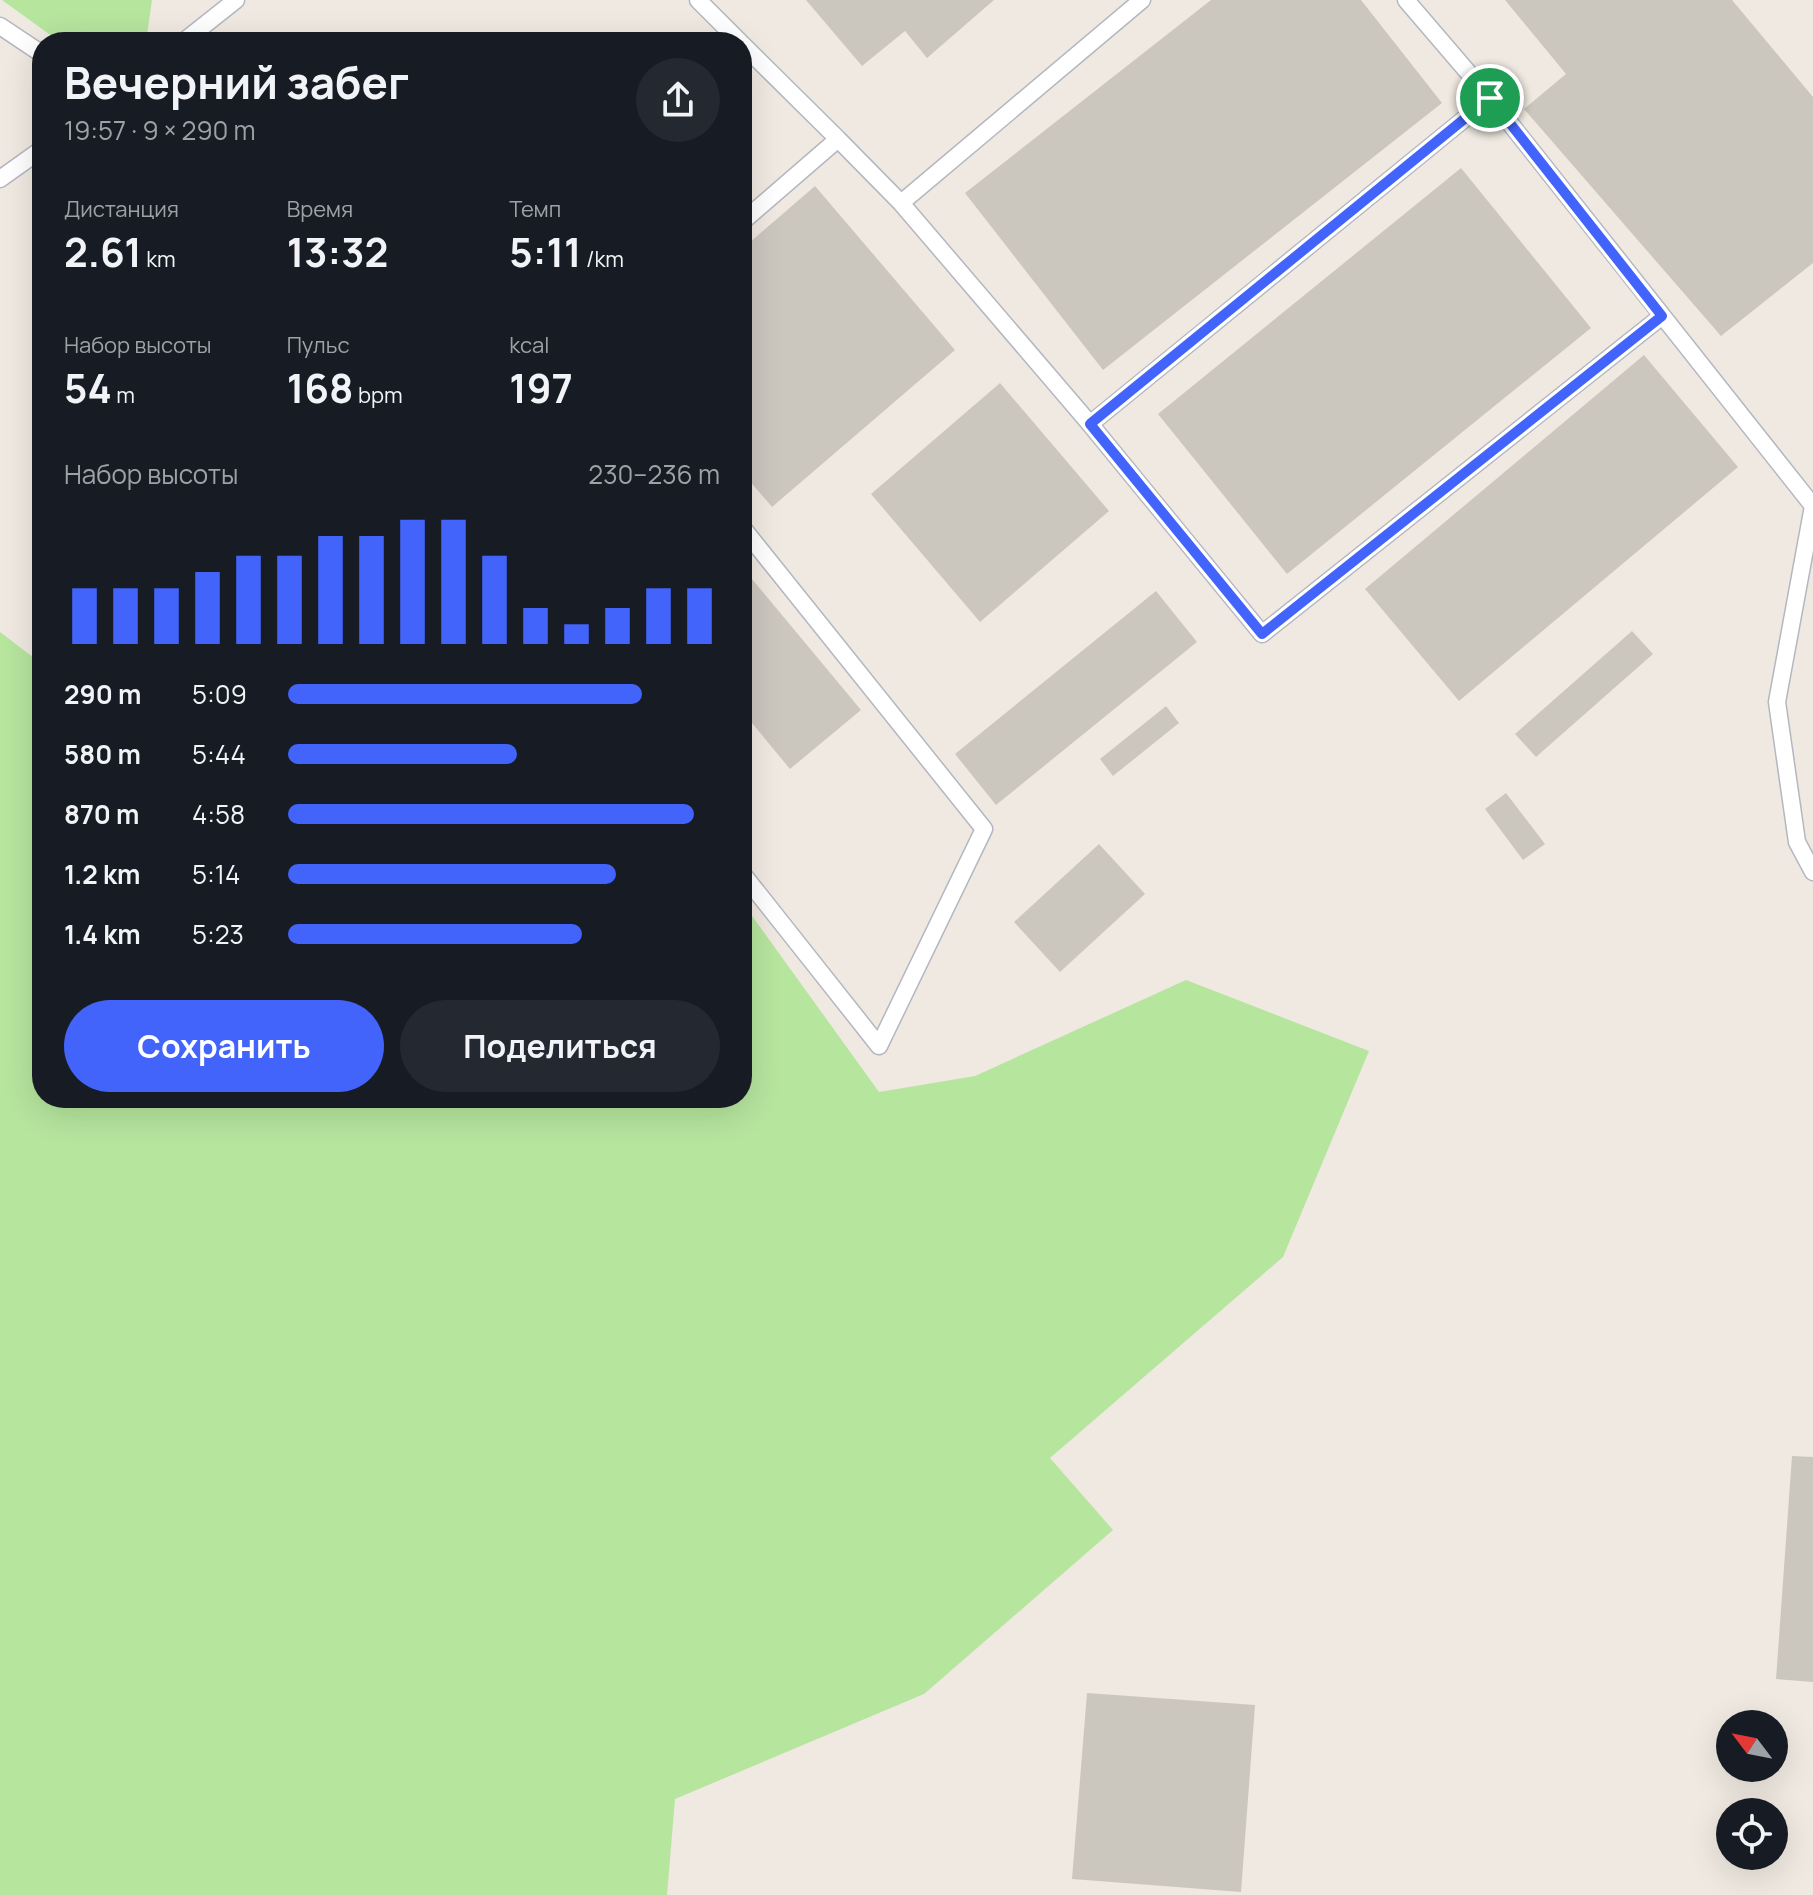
<!DOCTYPE html>
<html lang="ru">
<meta charset="utf-8">
<style>
:root{--surface:#171b24;--page:#242831;--text:#f1f3f6;--muted:#9ea1a6;--accent:#4264fb}
body{margin:0;font-family:Manrope,sans-serif;background:var(--page);color:var(--text);height:100vh;display:flex;flex-direction:column;font-size:30px;white-space:nowrap}
*{box-sizing:border-box;margin:0}
p{font-size:26px;color:var(--muted)}
.icon{flex:none;width:44px;height:44px;fill:none;stroke:currentColor;stroke-width:2;stroke-linecap:round;stroke-linejoin:round}
.map{position:relative;flex:1;overflow:hidden}
.drawer{position:absolute;left:32px;top:32px;width:720px;height:1076px;display:flex;flex-direction:column;background:var(--surface);border-radius:32px;box-shadow:0 8px 32px #0002}
.drawer>*{flex:none}
.needle{width:52px;rotate:302deg}
.controls{position:absolute;left:1716px;top:1710px;display:grid;gap:16px}
.controls a{display:grid;place-items:center;width:72px;height:72px;border-radius:50%;background:var(--surface);box-shadow:0 8px 32px #0002;font-size:40px}
.pin{position:absolute;display:grid;place-items:center;width:68px;height:68px;color:#fff;margin:-34px;border:4px solid #fff;border-radius:50%;box-shadow:0 2px 8px #0007}
.round{display:grid;place-items:center;flex:none;width:84px;height:84px;border-radius:42px;background:var(--page)}
.headline{display:flex;align-items:center;justify-content:space-between;height:136px;padding:0 32px}
h1{font-size:44px;font-weight:700;line-height:60px}
.metrics{display:grid;grid-template-columns:repeat(3,1fr);gap:12px;height:136px;padding:8px 32px}
.metrics div{display:grid;align-content:center}
.metrics b{font-size:40px;font-weight:700}
.metrics small{font-size:22px;font-weight:400}
.metrics p{font-size:22px}
.chart{height:224px;padding:16px 32px}
.chart p{display:flex;justify-content:space-between}
.chart svg{width:100%;height:144px;margin-top:8px;stroke:var(--accent);stroke-width:6}
.button{display:flex;gap:16px;margin-top:auto;padding:16px 32px}
.button a{flex:1;height:92px;border-radius:48px;background:var(--accent);color:#fff;font-size:32px;font-weight:700;line-height:92px;text-align:center}
.button a+a{background:var(--page);color:var(--text)}
ul{padding:0 32px;list-style:none;font-size:26px}
li{display:grid;grid-template-columns:128px 96px 1fr;align-items:center;height:60px}
li i{height:20px;border-radius:10px;background:var(--accent)}
.map>svg:first-child{display:block}
.green{fill:#b6e59e}
.building{fill:#cbc7bf}
.lines{fill:none;stroke-linecap:round;stroke-linejoin:round}
.lane-casing{stroke:#b4b7c1;stroke-width:19}
.lane{stroke:#fff;stroke-width:16}
.route-casing{stroke:#fff;stroke-width:16}
.route{stroke:#4264fb;stroke-width:10}
</style>
<div class="map">
<svg width="1813" height="1895" viewBox="0 0 1813 1895">
<rect width="100%" height="100%" fill="#efe9e1"/>
<path class="green" d="M2 0H152L146 42H60Z
M0 632 42 664V1098H742V902L879 1092 975 1076 1186 980 1369 1051 1283 1257 1050 1458 1113 1530 924 1694 675 1799 667 1895H0Z"/>
<path class="building" d="M806 0H994L927 58 905 31 862 66Z
M1211 0H1361L1442 103 1103 370 965 193Z
M1505 0H1732L1813 97V263L1721 336 1524 109 1566 74Z
M1461 168 1591 328 1287 574 1158 414Z
M815 186 955 350 772 507 742 472V249Z
M1644 355 1738 467 1459 701 1365 589Z
M1000 383 1109 511 980 622 871 494Z
M742 567 861 710 790 769 742 711Z
M1156 591 1197 642 996 805 955 754Z
M1632 631 1653 654 1536 757 1515 734Z
M1166 706 1179 723 1113 776 1100 759Z
M1506 793 1545 844 1523 860 1485 809Z
M1099 844 1145 894 1060 972 1014 922Z
M1792 1456 1813 1457V1682L1776 1679Z
M1087 1693 1255 1705 1241 1892 1072 1879Z"/>
<g class="lines">
<g class="lane-casing">
<path id="lane" d="M698 0 740 42
M1406 0 1490 98 1813 506 1777 702 1797 842 1813 872
M0 26 42 54
M183 42 236 0
M742 44 838 139
M0 179 42 149
M901 203 1142 0
M742 222 838 139 901 203 1090 424 1262 634 1662 316
M1090 424 1490 98
M742 527 984 829 879 1046 742 873"/>
</g>
<use href="#lane" class="lane"/>
</g>
<g class="lines">
<g class="route-casing">
<path id="route" d="M1490 98 1662 316 1262 634 1090 424Z"/>
</g>
<use href="#route" class="route"/>
</g>
</svg>
<div class="controls">
<a><svg class="needle" viewBox="-14 -14 28 28"><path d="M0-13l5 13h-10z" fill="#e53935"/><path d="M0 13l5-13h-10z" fill="#9ea1a6"/></svg></a>
<a><svg class="icon" aria-label="locate" viewBox="0 0 24 24"><circle cx="12" cy="12" r="6"/><path d="M12 2v4M12 18v4M2 12h4M18 12h4"/></svg></a>
</div>
<div class="pin" style="left:1490px;top:98px;background:#1e9e55"><svg class="icon" aria-label="arrive" viewBox="0 0 24 24"><path d="M6 21V4h12l-3 4 3 4H6"/></svg></div>
<section class="drawer">
<div class="headline"><div><h1>Вечерний забег</h1><p>19:57 · 9 × 290 m</p></div><a class="round"><svg class="icon" aria-label="share" viewBox="0 0 24 24"><path d="M12 15V3M7 8l5-5 5 5M5 13v7h14v-7"/></svg></a></div>
<div class="metrics">
<div><p>Дистанция</p><b>2.61<small> km</small></b></div>
<div><p>Время</p><b>13:32</b></div>
<div><p>Темп</p><b>5:11<small> /km</small></b></div>
</div>
<div class="metrics">
<div><p>Набор высоты</p><b>54<small> m</small></b></div>
<div><p>Пульс</p><b>168<small> bpm</small></b></div>
<div><p>kcal</p><b>197</b></div>
</div>
<div class="chart"><p><span>Набор высоты</span>230–236 m</p>
<svg viewBox="0 0 160 44" preserveAspectRatio="none"><path d="M5 44V27M15 44V27M25 44V27M35 44V22M45 44V17M55 44V17M65 44V11M75 44V11M85 44V6M95 44V6M105 44V17M115 44V33M125 44V38M135 44V33M145 44V27M155 44V27"/></svg>
</div>
<ul>
<li><b>290 m</b>5:09<i style="width:82%"></i></li>
<li><b>580 m</b>5:44<i style="width:53%"></i></li>
<li><b>870 m</b>4:58<i style="width:94%"></i></li>
<li><b>1.2 km</b>5:14<i style="width:76%"></i></li>
<li><b>1.4 km</b>5:23<i style="width:68%"></i></li>
</ul>
<div class="button"><a>Сохранить</a><a>Поделиться</a></div>
</section>
</div>
